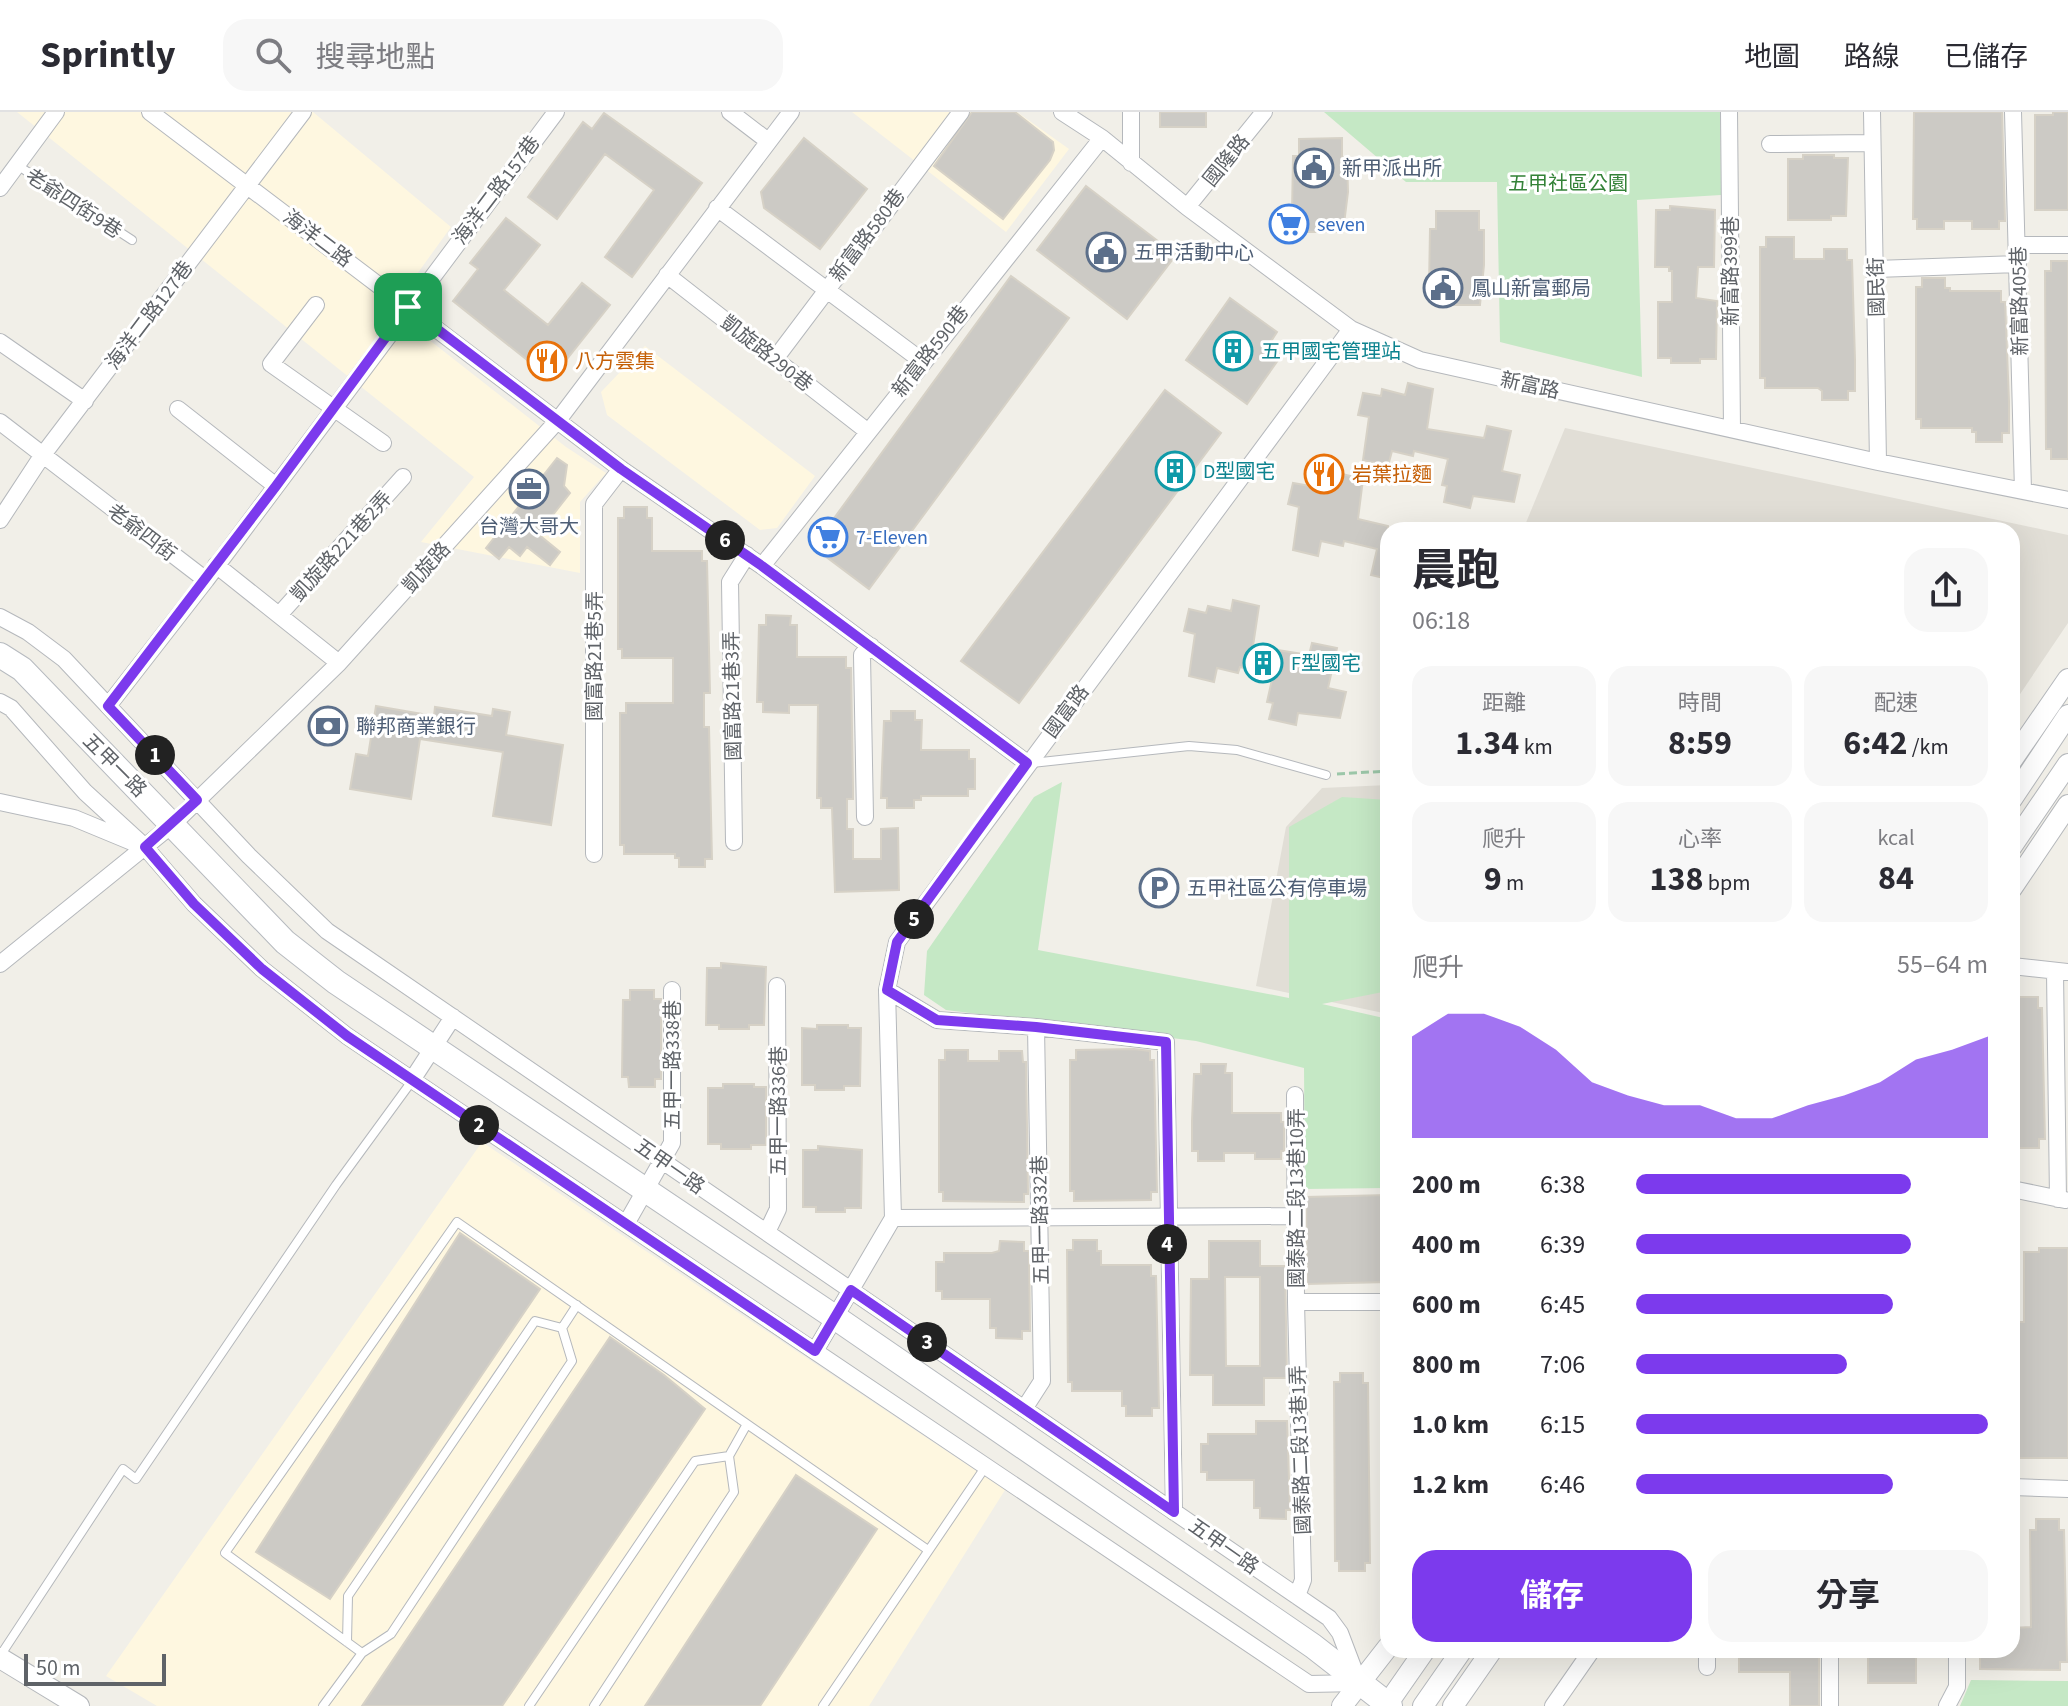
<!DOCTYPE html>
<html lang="zh-TW">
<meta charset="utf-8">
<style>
:root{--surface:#fff;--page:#f7f7f7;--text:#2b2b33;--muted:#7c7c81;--line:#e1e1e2;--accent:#7c3aed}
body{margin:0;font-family:"Source Sans 3","Noto Sans TC",sans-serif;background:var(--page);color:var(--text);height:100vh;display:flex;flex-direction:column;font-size:30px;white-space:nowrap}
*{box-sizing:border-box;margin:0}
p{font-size:26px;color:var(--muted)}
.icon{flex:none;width:44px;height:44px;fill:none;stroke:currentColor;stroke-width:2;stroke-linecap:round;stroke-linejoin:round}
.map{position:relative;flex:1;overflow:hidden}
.drawer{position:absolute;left:1380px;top:410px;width:640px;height:1136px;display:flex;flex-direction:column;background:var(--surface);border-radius:24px;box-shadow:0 8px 32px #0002}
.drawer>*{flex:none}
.scale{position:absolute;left:24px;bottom:20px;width:142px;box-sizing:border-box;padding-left:8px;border:4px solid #5f6368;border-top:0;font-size:22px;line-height:28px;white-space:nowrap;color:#5f6368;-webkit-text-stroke:6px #fff;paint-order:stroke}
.pin{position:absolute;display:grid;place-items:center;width:68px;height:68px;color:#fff;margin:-34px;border-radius:16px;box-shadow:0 4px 12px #0006}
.km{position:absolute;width:40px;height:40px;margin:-20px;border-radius:50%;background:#222;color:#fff;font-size:22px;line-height:40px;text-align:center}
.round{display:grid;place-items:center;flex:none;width:84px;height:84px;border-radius:24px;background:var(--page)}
.overview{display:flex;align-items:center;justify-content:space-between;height:136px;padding:0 32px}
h1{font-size:44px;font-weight:700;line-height:60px}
.stats{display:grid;grid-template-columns:repeat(3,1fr);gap:12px;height:136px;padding:8px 32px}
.stats div{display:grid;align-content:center;border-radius:20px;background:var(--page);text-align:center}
.stats b{font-size:34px;font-weight:700}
.stats small{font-size:22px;font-weight:400}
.stats p{font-size:22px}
.chart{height:224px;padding:16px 32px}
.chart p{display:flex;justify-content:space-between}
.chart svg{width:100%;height:144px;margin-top:8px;fill:var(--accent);opacity:.7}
.button{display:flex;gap:16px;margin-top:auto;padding:16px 32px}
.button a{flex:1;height:92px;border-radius:24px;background:var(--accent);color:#fff;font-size:32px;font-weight:700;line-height:92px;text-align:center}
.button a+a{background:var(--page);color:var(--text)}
ul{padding:0 32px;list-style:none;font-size:26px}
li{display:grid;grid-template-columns:128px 96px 1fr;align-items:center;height:60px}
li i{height:20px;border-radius:10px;background:var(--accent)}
header{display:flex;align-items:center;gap:48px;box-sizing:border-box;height:112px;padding:0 40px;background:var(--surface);border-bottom:2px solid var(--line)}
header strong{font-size:38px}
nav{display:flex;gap:44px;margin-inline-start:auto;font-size:28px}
.search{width:560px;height:72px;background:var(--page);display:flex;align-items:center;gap:20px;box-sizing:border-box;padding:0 28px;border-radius:24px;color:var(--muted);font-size:30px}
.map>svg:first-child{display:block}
.commercial{fill:#fef7e0}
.education{fill:#e1ded6}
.green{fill:#c5e8c5}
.building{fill:#cccac5;stroke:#d6d1c6;stroke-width:2;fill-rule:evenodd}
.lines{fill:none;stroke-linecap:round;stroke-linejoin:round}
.service-casing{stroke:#b5b8bc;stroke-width:10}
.minor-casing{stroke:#b5b8bc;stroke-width:18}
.tertiary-casing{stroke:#b5b8bc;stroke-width:22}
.secondary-casing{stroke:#b6babf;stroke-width:26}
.path{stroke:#9cc7a9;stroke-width:3;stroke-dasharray:8 4;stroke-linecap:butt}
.service{stroke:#fff;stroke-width:8}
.minor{stroke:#fff;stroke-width:16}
.tertiary{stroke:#fff;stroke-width:20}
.secondary{stroke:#fff;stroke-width:24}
.route-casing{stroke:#fff;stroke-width:16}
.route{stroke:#7c3aed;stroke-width:10}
.labels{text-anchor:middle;stroke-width:6;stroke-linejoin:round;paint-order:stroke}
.street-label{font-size:20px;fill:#5f6368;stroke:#fff}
.service-label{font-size:20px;fill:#4e5e75;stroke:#fff;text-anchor:start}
.park-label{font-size:20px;fill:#348238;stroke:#fff}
.shop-label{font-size:20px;fill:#366cbe;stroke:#fff;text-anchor:start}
.culture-label{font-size:20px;fill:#0d838f;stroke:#fff;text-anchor:start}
.food-label{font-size:20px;fill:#c56008;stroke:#fff;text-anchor:start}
</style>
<header>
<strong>Sprintly</strong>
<div class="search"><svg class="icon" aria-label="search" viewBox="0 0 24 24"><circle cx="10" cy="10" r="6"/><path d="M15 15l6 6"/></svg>搜尋地點</div>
<nav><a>地圖</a><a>路線</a><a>已儲存</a></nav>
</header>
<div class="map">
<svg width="2068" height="1594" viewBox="0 0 2068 1594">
<rect width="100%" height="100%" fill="#f1efe8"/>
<path class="commercial" d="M17 0H313L451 115 391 198 566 335 606 361 580 390V461L421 430 474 365Z
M852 0H1017L1069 37 1006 120Z
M645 234 815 364 777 416 760 418 607 303 601 280Z
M482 1030 1005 1378 869 1594H157L106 1564Z"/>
<path class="education" d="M1565 316 2068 423V511L2012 594V418H1523Z
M1388 673V902L1256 874 1286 715 1322 676Z"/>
<path class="green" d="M1324 0H1720L1721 83 1637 88 1642 265 1500 230 1497 70H1406Z
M1062 670 1038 838 1289 886V715L1342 685 1388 688V879L1322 892 1388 907V1076L1305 1077 1304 956 1196 929 946 898 924 883 927 839 1034 685Z
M1971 1568 2068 1569V1594H1960Z"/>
<path class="building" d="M972 0H1015L1053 30 1054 38 1050 48 1003 107 934 54Z
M1160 0H1206V15H1160Z
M1914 0H2002L2005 109H1999V117H1972V109H1944V117H1917V107H1913Z
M2053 0H2068V98H2035V3H2053Z
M604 1 702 71 632 165 605 145 654 78 605 42 557 107 528 85 583 10 592 17Z
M804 26 867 77 820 137 764 96 761 80Z
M1342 26V45H1347L1348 80 1343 120H1297V102H1292L1293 44H1299V27Z
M1803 43H1834V46H1848L1846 104H1831V108H1788V47H1803Z
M1086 74 1176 143 1127 207 1037 138Z
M1670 94 1715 98 1714 155H1698L1696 186 1717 189 1716 247H1700V251H1671V246H1658V190H1672V159H1669V155H1655L1656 98H1670Z
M1436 99H1479V118H1484V153L1480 193H1434V175H1429L1430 117H1436Z
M506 106 540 133 504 178 548 213 582 171 610 193 551 267 453 189 478 157 470 151Z
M1766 125H1794V147H1824V137H1847V148H1852L1855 248V279H1848V288H1822V279L1818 276H1765V266H1760V135H1766Z
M2051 149H2068V347H2051V337H2046L2045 159H2051Z
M1011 164 1069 206 869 477 813 435Z
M1922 166H1945V176H1950V179H2001V190H2005L2009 289V321H2002V330H1976V320H1972V316H1921V307H1916V175H1922Z
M1230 186 1277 220 1268 234 1281 244 1247 292 1186 248Z
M1408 271 1433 277 1427 317 1484 326 1487 314 1511 319 1502 359 1520 363 1514 390 1473 384 1470 396 1444 390 1447 374 1442 373 1448 347 1414 339 1413 344 1392 339 1388 354 1363 348 1369 305 1358 303 1363 281 1381 284 1382 277 1405 283Z
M1165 278 1221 321 1019 591 961 549Z
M557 346 567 353 564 374 570 381 538 422 560 440 550 453 527 435 520 444 509 435 499 447 486 436Z
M1338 361 1363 367 1358 407 1388 414V467L1371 463 1377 437 1344 429 1343 434 1321 429 1318 444 1293 438 1299 395 1288 392 1293 371 1310 374 1312 367 1335 373Z
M624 395H647V406H652V439H702V449H707L710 581H704V615H709L712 747H705V755H679V746H675V742H624V733H620V601H626V591H673V546H622V537H618V406H624Z
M1233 488 1259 494 1253 534 1309 543 1312 531 1337 536 1328 576 1346 580 1340 606 1298 601 1296 613 1269 607 1273 591 1267 590 1273 563 1240 555 1238 561 1217 556 1214 570 1189 564 1195 522 1184 519 1189 497 1206 501 1208 494 1231 499Z
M766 503 791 504 790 513H797V545H846V556H851L853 675V687H847V717H853V747H881V717L898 716 899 778 835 780 832 696H821V686H817L818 593H789V601L763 600V590H757L759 513H766Z
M376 594 434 604 435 595 492 604 493 597 510 600 506 623 563 633 551 713 493 704 503 640 420 627 411 687 350 677 356 642 368 644Z
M891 599H915V608H922L921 638H969V647H975V677H968V684H921V688H914V696H887V686H881L882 656 884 609H891Z
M721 851 766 855 764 913H749V917H719V913H706L707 856H721Z
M630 878H654V887H661V967H655V975H629L628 965H622L623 888H630Z
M2014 885H2038V896H2042L2045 1027H2039V1036H2013Z
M817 913H848V916H861L860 974H844V978H815V973H802V916L817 917Z
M1134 937 1150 939V948H1154L1157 1080H1151V1088L1074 1089V1079H1070V948H1076V938Z
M945 938H968V949H999V939H1022L1023 950H1026L1028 1082H1024V1090L943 1089V1080H939V948H945Z
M1201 952H1226L1225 961H1232V1001H1281V1010H1284V1039H1281V1047H1255V1041H1224V1049H1198V1039H1192V1009L1194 962H1201Z
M723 972H754V975H766V1033H751V1037H721V1032H708V976H723Z
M818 1034 862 1038 861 1096H845V1100H816V1095H803V1038H818Z
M1388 1083V1170L1307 1172 1306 1085Z
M460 1121 540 1177 330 1487 256 1440Z
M1073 1128H1097V1139H1101V1153H1151V1164H1156L1159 1296H1152V1304H1126V1294H1122V1279H1072V1270H1068L1067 1138H1073Z
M1000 1129 1024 1130V1139H1029L1030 1219H1022V1227L996 1226V1216H990V1187H942V1179H936V1150H944V1141H992L999 1139Z
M1209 1129H1260V1154H1285L1287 1266H1264V1293H1213V1263H1190L1191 1167H1209ZM1225 1165H1260V1254H1226Z
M2039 1136H2068V1346H2018L2019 1210H2024V1140H2039Z
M610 1225 664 1263 705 1297 502 1594H362Z
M1340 1261H1363V1271H1368L1370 1451H1365V1459H1339V1449H1335L1334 1270H1340Z
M1256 1309H1287L1290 1398H1286V1407L1260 1406V1396H1254V1368H1207V1360H1201V1332H1208V1322H1256Z
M796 1363 877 1417 760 1594H645Z
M2036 1407H2059V1418H2064L2067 1550H2060V1558L1980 1557V1538H2012V1516L2031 1515 2030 1418H2036Z
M1739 1538H1819V1594H1790V1560H1739Z
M1868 1538H1916V1571H1868Z"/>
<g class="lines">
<g class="service-casing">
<path id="service" d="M17 53 132 128
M1032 651 1189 634 1237 638 1326 663
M347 1530 348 1484 535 1209 562 1216 577 1193
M362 1541 225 1441 457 1110 928 1438
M0 1544 123 1357 136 1367 336 1073 412 969
M323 1594 362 1541 391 1522 572 1249 562 1216
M529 1594 695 1349 729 1344
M594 1594 734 1380 729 1344 747 1312
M823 1594 986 1354"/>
</g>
<g class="minor-casing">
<path id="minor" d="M150 0 621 357 762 454 1027 651
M730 0 768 29
M1062 0 1102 26 1187 95 1351 217 1420 248 1878 350 2068 388
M1131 0V51
M1729 0 1732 317
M1872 0 1878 350
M2013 0 2023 379
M1770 32 1872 31
M0 76 56 0
M1187 95 1264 0
M717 96 922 249
M2017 133H2068
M1876 157 2018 152
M667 163 867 319
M316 193 271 252 383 331
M0 230 85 289
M775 247 961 0
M178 297 276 374
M0 310 206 468 556 0
M0 408 42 344 303 0
M216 453 339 551
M762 454 1102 26
M279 503 403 365
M0 505 28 520 64 547 249 744 327 819 1329 1506 1340 1521 1359 1571 1309 1572 347 924 262 857 194 792 145 735 85 680 11 596 0 590
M108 594 206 468
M0 690 74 706 132 730
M865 705 862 543 871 534
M734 730 730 470 747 443
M594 742V392L621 357
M0 852 173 712 339 551 559 307 791 0
M2012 854 2068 860
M2055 860 2058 1087
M887 878 937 908 1036 915 1166 930 1174 1400
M412 968 453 905
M1295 983 1296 1190 1303 1468 1297 1484
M2012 1077 2065 1088
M893 1106 1296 1104
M626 1112 672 1031V878
M767 1120 778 1097 777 874
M1296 1190H1388
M815 1239 893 1106 887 878 897 830 1351 217
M1024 1297 1042 1269 1036 915
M2012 1375 2068 1377
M1707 1538V1555
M1830 1538V1594
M1553 1594 1592 1538
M1947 1594 1957 1575V1538"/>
</g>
<g class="tertiary-casing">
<path id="tertiary" d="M2012 648 2068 567
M2012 687 2068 603
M2012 734 2068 652
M2012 776 2068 693
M0 1546 79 1594
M1342 1594 1388 1535
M1386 1594 1425 1538
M1423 1594 1462 1538
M1453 1594 1492 1538"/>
</g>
<g class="secondary-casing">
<path id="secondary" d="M0 543 22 557 285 830 336 870 836 1206 1313 1534 1390 1594"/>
</g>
<path class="path" d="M1337 662 1388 659"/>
<use href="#service" class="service"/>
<use href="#minor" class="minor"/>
<use href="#tertiary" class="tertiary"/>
<use href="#secondary" class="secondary"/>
</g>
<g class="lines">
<g class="route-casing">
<path id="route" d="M408 195 621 357 762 454 1027 651 897 830 887 878 937 908 1036 915 1166 930 1174 1400 851 1178 815 1239 347 924 262 857 194 792 145 735 197 688 108 594 276 374Z"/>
</g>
<use href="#route" class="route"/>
</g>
<defs>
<g id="civic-ring" transform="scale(2)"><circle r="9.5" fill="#fff" stroke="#5c6f8a" stroke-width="1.5"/><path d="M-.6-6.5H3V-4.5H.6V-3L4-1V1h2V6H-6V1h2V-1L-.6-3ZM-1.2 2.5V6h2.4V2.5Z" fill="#5c6f8a"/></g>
<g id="supermarket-ring" transform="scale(2)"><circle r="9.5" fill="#fff" stroke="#3f7fe0" stroke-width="1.5"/><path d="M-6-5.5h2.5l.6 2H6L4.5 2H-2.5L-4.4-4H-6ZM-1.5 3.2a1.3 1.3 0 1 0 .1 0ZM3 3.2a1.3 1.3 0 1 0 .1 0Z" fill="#3f7fe0"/></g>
<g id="building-ring" transform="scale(2)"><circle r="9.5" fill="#fff" stroke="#0f9aa8" stroke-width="1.5"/><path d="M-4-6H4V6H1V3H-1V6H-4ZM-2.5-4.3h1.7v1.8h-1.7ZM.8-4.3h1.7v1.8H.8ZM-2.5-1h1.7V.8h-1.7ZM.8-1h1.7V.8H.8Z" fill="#0f9aa8"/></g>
<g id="restaurant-ring" transform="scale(2)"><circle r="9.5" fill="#fff" stroke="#e8710a" stroke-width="1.5"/><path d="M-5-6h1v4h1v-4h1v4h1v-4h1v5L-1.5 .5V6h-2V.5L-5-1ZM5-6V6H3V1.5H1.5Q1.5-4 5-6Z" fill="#e8710a"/></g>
<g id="office-ring" transform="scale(2)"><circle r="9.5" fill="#fff" stroke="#5c6f8a" stroke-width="1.5"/><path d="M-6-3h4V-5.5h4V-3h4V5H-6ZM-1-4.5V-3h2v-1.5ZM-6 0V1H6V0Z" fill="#5c6f8a"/></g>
<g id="bank-ring" transform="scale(2)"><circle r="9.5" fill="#fff" stroke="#5c6f8a" stroke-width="1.5"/><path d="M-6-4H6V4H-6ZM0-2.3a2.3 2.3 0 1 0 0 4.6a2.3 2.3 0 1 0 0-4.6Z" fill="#5c6f8a"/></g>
<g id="parking-ring" transform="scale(2)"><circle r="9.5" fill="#fff" stroke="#5c6f8a" stroke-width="1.5"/><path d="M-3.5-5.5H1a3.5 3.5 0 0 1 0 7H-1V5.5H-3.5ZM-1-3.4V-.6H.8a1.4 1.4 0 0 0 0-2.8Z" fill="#5c6f8a"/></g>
</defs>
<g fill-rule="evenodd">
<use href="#civic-ring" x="1314" y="56"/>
<use href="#supermarket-ring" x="1289" y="112"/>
<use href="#civic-ring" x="1106" y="140"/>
<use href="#civic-ring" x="1443" y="176"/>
<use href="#building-ring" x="1233" y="239"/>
<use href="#restaurant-ring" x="547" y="249"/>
<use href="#building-ring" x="1175" y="359"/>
<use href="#restaurant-ring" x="1324" y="362"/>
<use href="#office-ring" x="529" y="377"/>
<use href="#supermarket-ring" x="828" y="425"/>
<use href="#building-ring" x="1263" y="551"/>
<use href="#bank-ring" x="328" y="614"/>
<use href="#parking-ring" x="1159" y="776"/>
</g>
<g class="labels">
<g class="street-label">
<text transform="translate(1226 48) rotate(-51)" y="7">國隆路</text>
<text transform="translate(496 78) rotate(-53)" y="7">海洋二路157巷</text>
<text transform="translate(74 91) rotate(33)" y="7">老爺四街9巷</text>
<text transform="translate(867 123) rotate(-53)" y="7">新富路580巷</text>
<text transform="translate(318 126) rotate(37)" y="7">海洋二路</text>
<text transform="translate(1730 159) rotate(-90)" y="7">新富路399巷</text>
<text transform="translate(1876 175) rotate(-91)" y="7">國民街</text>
<text transform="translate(2019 189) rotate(-91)" y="7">新富路405巷</text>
<text transform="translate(149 203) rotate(-53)" y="7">海洋二路127巷</text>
<text transform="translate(930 239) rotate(-52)" y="7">新富路590巷</text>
<text transform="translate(767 241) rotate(38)" y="7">凱旋路290巷</text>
<text transform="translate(1530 273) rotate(12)" y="7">新富路</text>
<text transform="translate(142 420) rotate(37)" y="7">老爺四街</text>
<text transform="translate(341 434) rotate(-48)" y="7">凱旋路221巷2弄</text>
<text transform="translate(426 455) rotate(-48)" y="7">凱旋路</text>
<text transform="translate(594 544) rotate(-90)" y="7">國富路21巷5弄</text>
<text transform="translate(732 584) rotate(-91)" y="7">國富路21巷3弄</text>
<text transform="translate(1066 599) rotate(-53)" y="7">國富路</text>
<text transform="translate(115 653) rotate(45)" y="7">五甲一路</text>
<text transform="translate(672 953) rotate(-90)" y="7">五甲一路338巷</text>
<text transform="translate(778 999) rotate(-90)" y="7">五甲一路336巷</text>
<text transform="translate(670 1054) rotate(35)" y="7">五甲一路</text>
<text transform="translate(1296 1086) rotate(-90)" y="7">國泰路二段13巷10弄</text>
<text transform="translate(1040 1108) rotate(-91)" y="7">五甲一路332巷</text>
<text transform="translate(1300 1338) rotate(-92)" y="7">國泰路二段13巷1弄</text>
<text transform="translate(1224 1434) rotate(35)" y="7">五甲一路</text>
</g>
<g class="service-label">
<text x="1342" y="63">新甲派出所</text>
<text x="1134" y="147">五甲活動中心</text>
<text x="1471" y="183">鳳山新富郵局</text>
<text x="529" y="421" text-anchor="middle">台灣大哥大</text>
<text x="356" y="621">聯邦商業銀行</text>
<text x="1187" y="783">五甲社區公有停車場</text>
</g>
<g class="park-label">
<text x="1568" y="78">五甲社區公園</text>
</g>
<g class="shop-label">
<text x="1317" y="119">seven</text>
<text x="856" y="432">7-Eleven</text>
</g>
<g class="culture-label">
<text x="1261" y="246">五甲國宅管理站</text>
<text x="1203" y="366">D型國宅</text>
<text x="1291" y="558">F型國宅</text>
</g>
<g class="food-label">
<text x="575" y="256">八方雲集</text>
<text x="1352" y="369">岩葉拉麵</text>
</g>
</g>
</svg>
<div class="scale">50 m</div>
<div class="pin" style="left:408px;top:195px;background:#1e9e55"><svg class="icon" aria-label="arrive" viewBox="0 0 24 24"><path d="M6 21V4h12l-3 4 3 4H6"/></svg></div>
<b class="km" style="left:155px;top:643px">1</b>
<b class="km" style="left:479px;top:1013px">2</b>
<b class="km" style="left:927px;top:1230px">3</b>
<b class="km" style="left:1167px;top:1132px">4</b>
<b class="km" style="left:914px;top:807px">5</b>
<b class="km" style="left:725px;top:428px">6</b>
<section class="drawer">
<div class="overview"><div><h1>晨跑</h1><p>06:18</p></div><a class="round"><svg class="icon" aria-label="share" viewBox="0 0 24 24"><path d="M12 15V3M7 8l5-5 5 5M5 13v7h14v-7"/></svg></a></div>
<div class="stats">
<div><p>距離</p><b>1.34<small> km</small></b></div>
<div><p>時間</p><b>8:59</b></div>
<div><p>配速</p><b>6:42<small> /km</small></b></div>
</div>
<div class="stats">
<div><p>爬升</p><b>9<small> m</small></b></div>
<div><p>心率</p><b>138<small> bpm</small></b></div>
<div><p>kcal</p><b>84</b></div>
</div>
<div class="chart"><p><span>爬升</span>55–64 m</p>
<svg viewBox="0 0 160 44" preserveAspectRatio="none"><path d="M0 44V13L10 6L20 6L30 10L40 17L50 27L60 31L70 34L80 34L90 38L100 38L110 34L120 31L130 27L140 20L150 17L160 13V44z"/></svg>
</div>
<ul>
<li><b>200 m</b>6:38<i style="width:78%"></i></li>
<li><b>400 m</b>6:39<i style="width:78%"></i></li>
<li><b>600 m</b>6:45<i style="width:73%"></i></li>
<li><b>800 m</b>7:06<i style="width:60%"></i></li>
<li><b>1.0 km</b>6:15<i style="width:100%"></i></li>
<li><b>1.2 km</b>6:46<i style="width:73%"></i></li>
</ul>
<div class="button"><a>儲存</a><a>分享</a></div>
</section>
</div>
